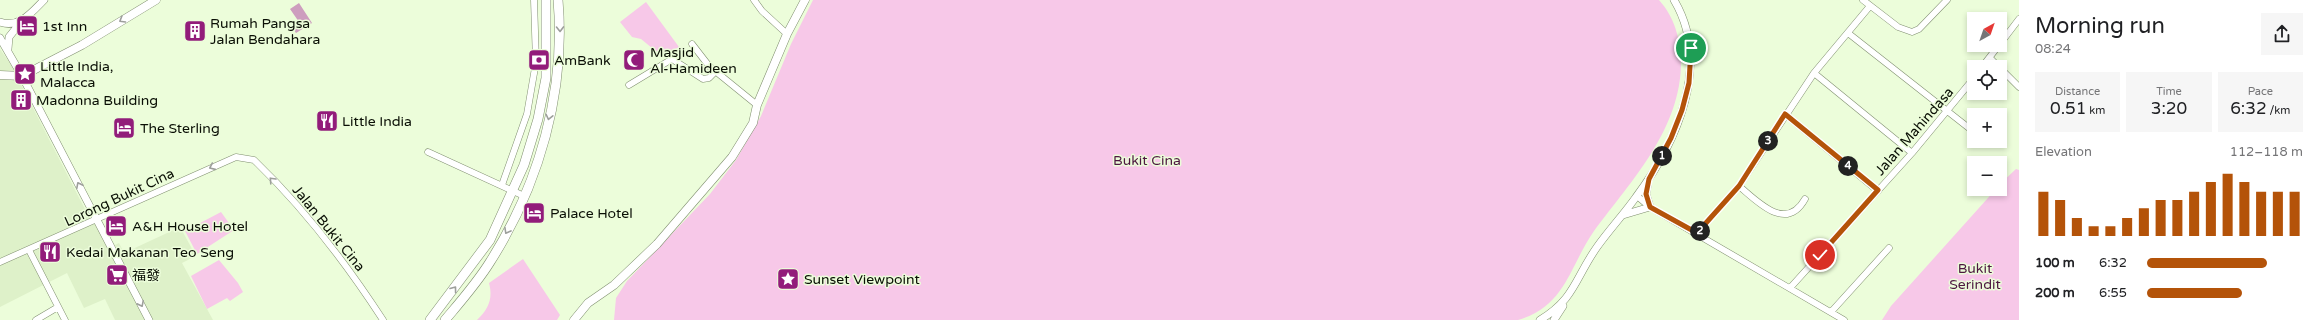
<!DOCTYPE html>
<meta charset="utf-8">
<style>
:root{--surface:#fff;--page:#f6f6f6;--text:#202124;--muted:#757577;--accent:#b45309}
body{margin:0;font-family:"Varela Round","Noto Sans SC",sans-serif;background:var(--page);color:var(--text);height:100vh;display:flex;flex-direction:column;font-size:15px;white-space:nowrap}
*{box-sizing:border-box;margin:0}
p{font-size:13px;color:var(--muted)}
.icon{flex:none;width:22px;height:22px;fill:none;stroke:currentColor;stroke-width:2;stroke-linecap:round;stroke-linejoin:round}
.map{position:relative;flex:1;overflow:hidden}
.sheet{display:flex;flex-direction:column;background:var(--surface);width:300px}
.sheet>*{flex:none}
.needle{width:26px;rotate:40deg}
.tools{position:absolute;left:1967px;top:12px;display:grid;gap:8px}
.tools a{display:grid;place-items:center;width:40px;height:40px;border-radius:0px;background:var(--surface);box-shadow:0 2px 6px #0003;font-size:20px}
.pin{position:absolute;display:grid;place-items:center;width:34px;height:34px;color:#fff;margin:-17px;border:2px solid #fff;border-radius:50%;box-shadow:0 1px 4px #0007}
.km{position:absolute;width:20px;height:20px;margin:-10px;border-radius:50%;background:#222;color:#fff;font-size:11px;line-height:20px;text-align:center}
.round{display:grid;place-items:center;flex:none;width:42px;height:42px;border-radius:0px;background:var(--page)}
.headline{display:flex;align-items:center;justify-content:space-between;height:68px;padding:0 16px}
h1{font-size:22px;font-weight:600;line-height:30px}
.stats{display:grid;grid-template-columns:repeat(3,1fr);gap:6px;height:68px;padding:4px 16px}
.stats div{display:grid;align-content:center;border-radius:0px;background:var(--page);text-align:center}
.stats b{font-size:17px;font-weight:600}
.stats small{font-size:11px;font-weight:400}
.stats p{font-size:11px}
.chart{height:112px;padding:8px 16px}
.chart p{display:flex;justify-content:space-between}
.chart svg{width:100%;height:72px;margin-top:4px;stroke:var(--accent);stroke-width:6}
ul{padding:0 16px;list-style:none;font-size:13px}
li{display:grid;grid-template-columns:64px 48px 1fr;align-items:center;height:30px}
li i{height:10px;border-radius:5px;background:var(--accent)}
main{display:flex;flex:1;min-height:0}
.map>svg:first-child{display:block}
.built{fill:#def1c9}
.green{fill:#f7c8e8}
.water{fill:#cd9ebe}
.lines{fill:none;stroke-linecap:round;stroke-linejoin:round}
.minor-casing{stroke:#808f70;stroke-width:7}
.tertiary-casing{stroke:#808f70;stroke-width:8}
.secondary-casing{stroke:#808f70;stroke-width:9}
.primary-casing{stroke:#808f70;stroke-width:10}
.minor{stroke:#fff;stroke-width:6}
.tertiary{stroke:#fff;stroke-width:7}
.secondary{stroke:#fff;stroke-width:8}
.primary{stroke:#fff;stroke-width:9}
.oneway{stroke:#9d9f9b}
.route-casing{stroke:#fff;stroke-width:8}
.route{stroke:#b45309;stroke-width:5}
.labels{text-anchor:middle;stroke-width:3;stroke-linejoin:round;paint-order:stroke}
.poi-label{font-size:14px;fill:#0a0f05;stroke:#ecfdda;text-anchor:start}
.street-label{font-size:14px;fill:#0a0f05;stroke:#ecfdda}
.park-label{font-size:14px;fill:#4e1741;stroke:#ecfdda}
</style>
<main>
<div class="map">
<svg width="2019" height="320" viewBox="0 0 2019 320">
<rect width="100%" height="100%" fill="#ecfdda"/>
<path class="built" d="M0 49 11 65 91 221 98 226 115 259 120 256 115 245 119 243 124 253 180 227 196 256 182 263 213 320H115L105 299 84 308 67 273 0 307Z"/>
<path class="green" d="M813 0H1659C1675 18 1680 38 1681 62 1681 129 1632 180 1594 231 1569 267 1566 306 1518 320H614L616 298 627 281 710 194 736 160 761 116 791 44Z
M646 2 679 47 663 57 641 39 632 37 620 22Z
M2016 169 2019 170V320H1882L1891 306 1996 189H2000V184Z
M221 212 234 230 197 254 185 231Z
M523 259 560 315 557 320H477C489 309 493 298 489 283Z
M219 260 238 283 243 292 230 301 227 298 207 309 191 276Z"/>
<path class="water" d="M299 3 312 23 296 33 292 27 299 22 290 9Z"/>
<g class="lines">
<g class="minor-casing">
<path id="minor" d="M754 0 762 11 787 34
M1863 0 1898 27 1912 32 1919 29 1947 0
M1848 33 1974 132
M692 44 709 66 757 105
M2000 44 2019 19
M1990 58 1999 67
M1982 67 1999 45
M2000 68 2019 87
M1814 73 1912 153
M629 85 672 59 703 79 709 78 716 71
M1785 114 1878 191
M428 152 524 196
M502 185 527 114 536 62 534 0
M1739 186C1757 201 1786 233 1805 199
M1637 196 1650 207 1844 320
M1697 233 1739 186 1814 73 1870 6
M29 250 65 320
M0 262 236 157 254 160C303 207 346 263 383 320
M1790 288 1912 153 1974 78
M1831 312 1889 248
M36 320 58 307"/>
</g>
<g class="tertiary-casing">
<path id="tertiary" d="M0 22C19 29 32 12 44 0
M0 38 22 76 149 320
M8 49 9 37 21 22
M1623 215 1650 207 1646 194 1648 183
M1540 320C1575 299 1575 278 1597 247 1609 230 1624 214 1636 197 1677 142 1712 64 1674 0
M1554 320 1563 306"/>
</g>
<g class="secondary-casing">
<path id="secondary" d="M0 75 22 76 82 45 156 0
M574 320 588 303 614 285 657 244 732 157 753 123 757 105 787 34 805 0"/>
</g>
<g class="primary-casing">
<path id="primary" d="M430 320 490 240 524 165 538 119 546 78V0
M445 320C461 301 477 283 490 262 539 185 566 91 558 0"/>
</g>
<use href="#minor" class="minor"/>
<use href="#tertiary" class="tertiary"/>
<use href="#secondary" class="secondary"/>
<use href="#primary" class="primary"/>
</g>
<defs><path id="oneway-chevron" d="M-2-3.5L2.5 0L-2 3.5" fill="none" stroke-width="1.6" stroke-linecap="round" stroke-linejoin="round"/></defs>
<g class="oneway">
<use href="#oneway-chevron" transform="translate(122 20) rotate(149)"/>
<use href="#oneway-chevron" transform="translate(560 29) rotate(89)"/>
<use href="#oneway-chevron" transform="translate(549 117) rotate(103)"/>
<use href="#oneway-chevron" transform="translate(212 167) rotate(156)"/>
<use href="#oneway-chevron" transform="translate(272 180) rotate(-133)"/>
<use href="#oneway-chevron" transform="translate(79 185) rotate(-117)"/>
<use href="#oneway-chevron" transform="translate(507 231) rotate(119)"/>
<use href="#oneway-chevron" transform="translate(454 289) rotate(-53)"/>
<use href="#oneway-chevron" transform="translate(141 304) rotate(64)"/>
</g>
<g class="lines">
<g class="route-casing">
<path id="route" d="M1691 48 1689 83 1682 110 1671 138 1649 179 1646 194 1650 207 1697 233 1739 186 1785 114 1878 190 1820 255"/>
</g>
<use href="#route" class="route"/>
</g>
<defs>
<g id="hotel-square" transform="scale(1.15)"><rect x="-9" y="-9" width="18" height="18" rx="4" fill="#921c7a" stroke="#ecfdda"/><path d="M-6-4.5h1.5V1H6V5H4.5V3h-9V5H-6ZM-4 0a1.8 1.8 0 1 1 3.6 0ZM.5 0V-2.5h3Q6-2.5 6 0Z" fill="#fff"/></g>
<g id="building-square" transform="scale(1.15)"><rect x="-9" y="-9" width="18" height="18" rx="4" fill="#921c7a" stroke="#ecfdda"/><path d="M-4-6H4V6H1V3H-1V6H-4ZM-2.5-4.3h1.7v1.8h-1.7ZM.8-4.3h1.7v1.8H.8ZM-2.5-1h1.7V.8h-1.7ZM.8-1h1.7V.8H.8Z" fill="#fff"/></g>
<g id="bank-square" transform="scale(1.15)"><rect x="-9" y="-9" width="18" height="18" rx="4" fill="#921c7a" stroke="#ecfdda"/><path d="M-6-4H6V4H-6ZM0-2.3a2.3 2.3 0 1 0 0 4.6a2.3 2.3 0 1 0 0-4.6Z" fill="#fff"/></g>
<g id="mosque-square" transform="scale(1.15)"><rect x="-9" y="-9" width="18" height="18" rx="4" fill="#921c7a" stroke="#ecfdda"/><path d="M3.5-4.9A6 6 0 1 0 3.5 4.9A5 5 0 1 1 3.5-4.9Z" fill="#fff"/></g>
<g id="sight-square" transform="scale(1.15)"><rect x="-9" y="-9" width="18" height="18" rx="4" fill="#921c7a" stroke="#ecfdda"/><path d="M0-6L1.8-2.2L6-1.7L2.9 1.2L3.7 5.4L0 3.3L-3.7 5.4L-2.9 1.2L-6-1.7L-1.8-2.2Z" fill="#fff"/></g>
<g id="restaurant-square" transform="scale(1.15)"><rect x="-9" y="-9" width="18" height="18" rx="4" fill="#921c7a" stroke="#ecfdda"/><path d="M-5-6h1v4h1v-4h1v4h1v-4h1v5L-1.5 .5V6h-2V.5L-5-1ZM5-6V6H3V1.5H1.5Q1.5-4 5-6Z" fill="#fff"/></g>
<g id="supermarket-square" transform="scale(1.15)"><rect x="-9" y="-9" width="18" height="18" rx="4" fill="#921c7a" stroke="#ecfdda"/><path d="M-6-5.5h2.5l.6 2H6L4.5 2H-2.5L-4.4-4H-6ZM-1.5 3.2a1.3 1.3 0 1 0 .1 0ZM3 3.2a1.3 1.3 0 1 0 .1 0Z" fill="#fff"/></g>
</defs>
<g fill-rule="evenodd">
<use href="#hotel-square" x="27" y="26"/>
<use href="#building-square" x="195" y="31"/>
<use href="#bank-square" x="539" y="60"/>
<use href="#mosque-square" x="634" y="60"/>
<use href="#sight-square" x="25" y="74"/>
<use href="#building-square" x="21" y="100"/>
<use href="#restaurant-square" x="327" y="121"/>
<use href="#hotel-square" x="124" y="128"/>
<use href="#hotel-square" x="534" y="213"/>
<use href="#hotel-square" x="116" y="226"/>
<use href="#restaurant-square" x="50" y="252"/>
<use href="#supermarket-square" x="117" y="275"/>
<use href="#sight-square" x="788" y="279"/>
</g>
<g class="labels">
<g class="poi-label">
<text x="210" y="28">Rumah Pangsa<tspan x="210" dy="16">Jalan Bendahara</tspan></text>
<text x="42" y="31">1st Inn</text>
<text x="650" y="57">Masjid<tspan x="650" dy="16">Al-Hamideen</tspan></text>
<text x="554" y="65">AmBank</text>
<text x="40" y="71">Little India,<tspan x="40" dy="16">Malacca</tspan></text>
<text x="36" y="105">Madonna Building</text>
<text x="342" y="126">Little India</text>
<text x="140" y="133">The Sterling</text>
<text x="550" y="218">Palace Hotel</text>
<text x="132" y="231">A&amp;H House Hotel</text>
<text x="66" y="257">Kedai Makanan Teo Seng</text>
<text x="132" y="280">福發</text>
<text x="804" y="284">Sunset Viewpoint</text>
</g>
<g class="street-label">
<text transform="translate(1914 131) rotate(-49)" y="5">Jalan Mahindasa</text>
<text transform="translate(119 197) rotate(-25)" y="5">Lorong Bukit Cina</text>
<text transform="translate(329 228) rotate(51)" y="5">Jalan Bukit Cina</text>
</g>
<g class="park-label">
<text x="1147" y="165">Bukit Cina</text>
<text x="1975" y="273">Bukit<tspan x="1975" dy="16">Serindit</tspan></text>
</g>
</g>
</svg>
<div class="tools">
<a><svg class="needle" viewBox="-14 -14 28 28"><path d="M0-13l5 13h-10z" fill="#e53935"/><path d="M0 13l5-13h-10z" fill="#757577"/></svg></a>
<a><svg class="icon" aria-label="locate" viewBox="0 0 24 24"><circle cx="12" cy="12" r="6"/><path d="M12 2v4M12 18v4M2 12h4M18 12h4"/></svg></a>
<a>+</a>
<a>−</a>
</div>
<div class="pin" style="left:1691px;top:48px;background:#1e9e55"><svg class="icon" aria-label="arrive" viewBox="0 0 24 24"><path d="M6 21V4h12l-3 4 3 4H6"/></svg></div>
<div class="pin" style="left:1820px;top:255px;background:#d93025"><svg class="icon" aria-label="check" viewBox="0 0 24 24"><path d="M5 12l5 5 9-10"/></svg></div>
<b class="km" style="left:1662px;top:156px">1</b>
<b class="km" style="left:1700px;top:231px">2</b>
<b class="km" style="left:1768px;top:141px">3</b>
<b class="km" style="left:1848px;top:166px">4</b>
</div>
<section class="sheet">
<div class="headline"><div><h1>Morning run</h1><p>08:24</p></div><a class="round"><svg class="icon" aria-label="share" viewBox="0 0 24 24"><path d="M12 15V3M7 8l5-5 5 5M5 13v7h14v-7"/></svg></a></div>
<div class="stats">
<div><p>Distance</p><b>0.51<small> km</small></b></div>
<div><p>Time</p><b>3:20</b></div>
<div><p>Pace</p><b>6:32<small> /km</small></b></div>
</div>
<div class="chart"><p><span>Elevation</span>112–118 m</p>
<svg viewBox="0 0 160 44" preserveAspectRatio="none"><path d="M5 44V17M15 44V22M25 44V33M35 44V38M45 44V38M55 44V33M65 44V27M75 44V22M85 44V22M95 44V17M105 44V11M115 44V6M125 44V11M135 44V17M145 44V17M155 44V17"/></svg>
</div>
<ul>
<li><b>100 m</b>6:32<i style="width:77%"></i></li>
<li><b>200 m</b>6:55<i style="width:61%"></i></li>
</ul>
</section>
</main>
